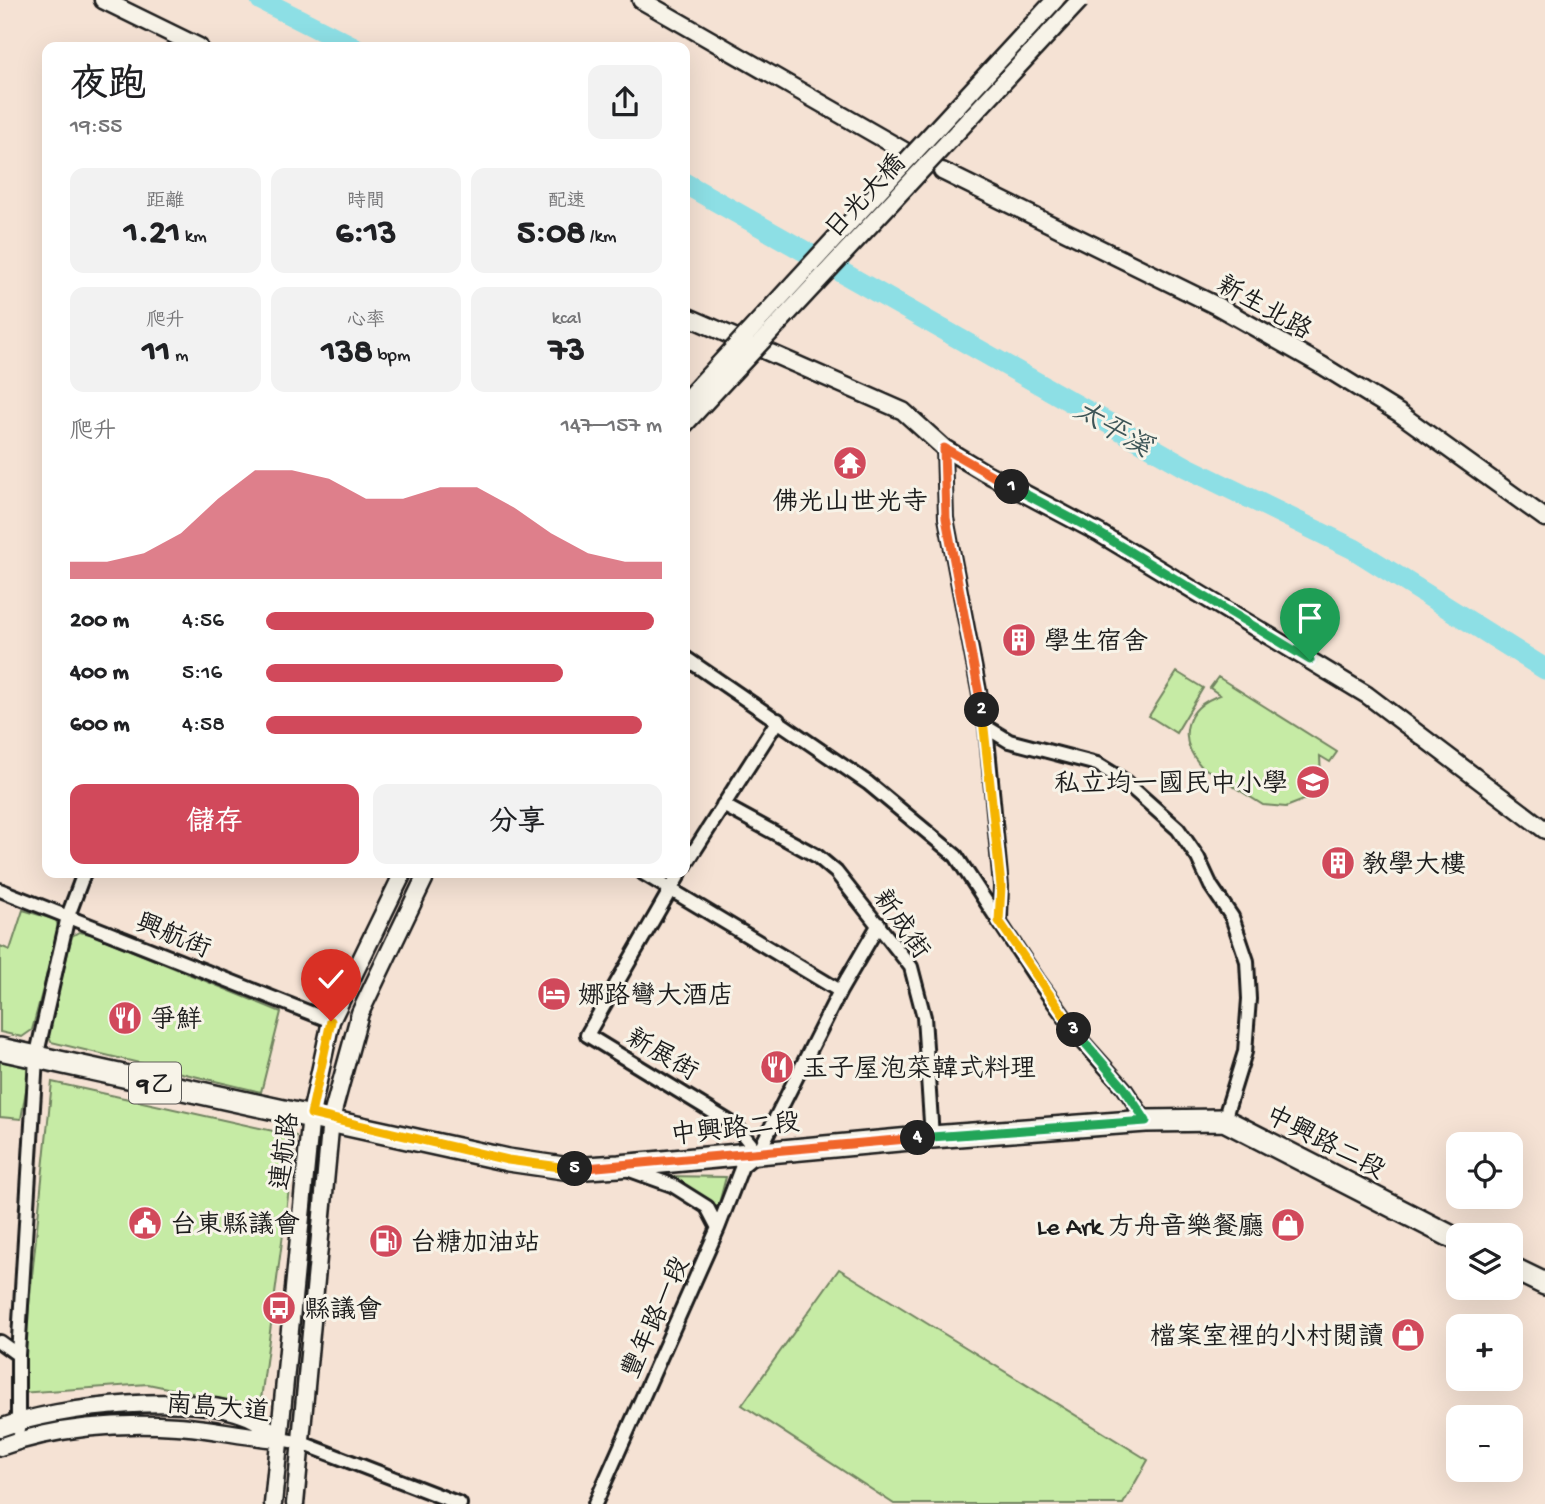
<!DOCTYPE html>
<html lang="zh-TW">
<meta charset="utf-8">
<style>
:root{--surface:#fff;--page:#f2f2f2;--text:#202124;--muted:#757577;--accent:#d1495b}
body{margin:0;font-family:"Gochi Hand","LXGW WenKai TC",sans-serif;background:var(--page);color:var(--text);height:100vh;display:flex;flex-direction:column;font-size:26px;white-space:nowrap}
*{box-sizing:border-box;margin:0}
p{font-size:23px;color:var(--muted)}
.icon{flex:none;width:38px;height:38px;fill:none;stroke:currentColor;stroke-width:2;stroke-linecap:round;stroke-linejoin:round}
.map{position:relative;flex:1;overflow:hidden}
.details{position:absolute;left:42px;top:42px;width:648px;height:836px;display:flex;flex-direction:column;background:var(--surface);border-radius:14px;box-shadow:0 7px 28px #0002}
.details>*{flex:none}
.buttons{position:absolute;left:1446px;top:1132px;display:grid;gap:14px}
.buttons a{display:grid;place-items:center;width:77px;height:77px;border-radius:14px;background:var(--surface);box-shadow:0 7px 28px #0002;font-size:35px}
.pin{position:absolute;display:grid;place-items:center;width:60px;height:60px;color:#fff;margin:-72px -30px;border-radius:50% 50% 50% 0;rotate:-45deg;box-shadow:0 0 7px #0007}
.pin .icon{rotate:45deg}
.km{position:absolute;width:35px;height:35px;margin:-18px;border-radius:50%;background:#222;color:#fff;font-size:19px;line-height:35px;text-align:center}
.round{display:grid;place-items:center;flex:none;width:74px;height:74px;border-radius:14px;background:var(--page)}
.head{display:flex;align-items:center;justify-content:space-between;height:119px;padding:0 28px}
h1{font-size:38px;font-weight:800;line-height:52px}
.metrics{display:grid;grid-template-columns:repeat(3,1fr);gap:10px;height:119px;padding:7px 28px}
.metrics div{display:grid;align-content:center;border-radius:14px;background:var(--page);text-align:center}
.metrics b{font-size:35px;font-weight:800}
.metrics small{font-size:19px;font-weight:400}
.metrics p{font-size:19px}
.chart{height:196px;padding:14px 28px}
.chart p{display:flex;justify-content:space-between}
.chart svg{width:100%;height:126px;margin-top:7px;fill:var(--accent);opacity:.7}
.primary-button{display:flex;gap:14px;margin-top:auto;padding:14px 28px}
.primary-button a{flex:1;height:80px;border-radius:14px;background:var(--accent);color:#fff;font-size:28px;font-weight:800;line-height:80px;text-align:center}
.primary-button a+a{background:var(--page);color:var(--text)}
ul{padding:0 28px;list-style:none;font-size:23px}
li{display:grid;grid-template-columns:112px 84px 1fr;align-items:center;height:52px}
li i{height:18px;border-radius:9px;background:var(--accent)}
.map>svg:first-child{display:block}
.green{fill:#c6eba5;stroke:#718460;stroke-width:2}
.lines{fill:none;stroke-linecap:round;stroke-linejoin:round}
.river{stroke:#8ddfe5;stroke-width:21}
.minor-casing{stroke:#1c1c1c;stroke-width:18}
.tertiary-casing{stroke:#1c1c1c;stroke-width:21}
.primary-casing{stroke:#1c1c1c;stroke-width:26}
.minor{stroke:#f7f3e8;stroke-width:12}
.tertiary{stroke:#f7f3e8;stroke-width:16}
.primary{stroke:#f7f3e8;stroke-width:21}
.tertiary-bridge-casing{stroke:#1c1c1c;stroke-width:21;stroke-linecap:butt}
.tertiary-bridge{stroke:#f7f3e8;stroke-width:16}
.split-1-casing{stroke:#fff;stroke-width:14}
.split-2-casing{stroke:#fff;stroke-width:14}
.split-3-casing{stroke:#fff;stroke-width:14}
.split-4-casing{stroke:#fff;stroke-width:14}
.split-5-casing{stroke:#fff;stroke-width:14}
.split-6-casing{stroke:#fff;stroke-width:14}
.split-1{stroke:#22a559;stroke-width:9}
.split-2{stroke:#f0652b;stroke-width:9}
.split-3{stroke:#f5b400;stroke-width:9}
.split-4{stroke:#22a559;stroke-width:9}
.split-5{stroke:#f0652b;stroke-width:9}
.split-6{stroke:#f5b400;stroke-width:9}
.labels{text-anchor:middle;stroke-width:6;stroke-linejoin:round;paint-order:stroke}
.shield{fill:#f7f3e8;stroke:#5e5c59;stroke-width:2}
.shield-label{font-size:24px;font-weight:bold;fill:#1c1c1c}
.street-label{font-size:26px;fill:#1c1c1c;stroke:#f7f3e8}
.poi-label{font-size:26px;fill:#1c1c1c;stroke:#f7f3e8;text-anchor:start}
.water-label{font-size:28px;font-style:italic;fill:#3e5658;stroke:#f7f3e8}
</style>
<div class="map">
<svg width="1545" height="1504" viewBox="0 0 1545 1504">
<rect width="100%" height="100%" fill="#f5e2d4"/>
<filter id="ink" filterUnits="userSpaceOnUse"><feTurbulence type="fractalNoise" baseFrequency=".0143" numOctaves="2"/><feDisplacementMap in="SourceGraphic" scale="14" xChannelSelector="R" yChannelSelector="G"/><feConvolveMatrix kernelMatrix="1 2 1 2 8 2 1 2 1" color-interpolation-filters="sRGB"/></filter>
<g filter="url(#ink)">
<path class="green" d="M1177 672 1203 688 1176 733 1149 716Z
M1218 677 1337 752 1330 762 1320 756 1321 777 1316 789 1309 798 1286 807 1263 805 1201 766C1176 738 1185 707 1220 695L1210 688Z
M23 910 56 920 59 929 32 1030 22 1037 0 1032V946L10 950Z
M79 932 91 934 281 1012 261 1092 51 1042 48 1034 72 936Z
M0 1061 30 1068 21 1119 0 1117Z
M52 1082 296 1136 260 1407 148 1384 20 1393Z
M666 1176 726 1177 717 1211 713 1205Z
M839 1269 1148 1460 1123 1504H894L742 1405Z"/>
<g class="lines">
<path class="river" d="M261 0 354 47
M684 183 1186 467 1354 549 1545 669"/>
<g class="minor-casing">
<path id="minor" d="M944 448 946 518 986 727 1001 886 1000 920
M684 657 868 783 956 856 1037 979 1082 1041 1124 1088 1146 1121
M986 727 1009 741 1097 764 1123 780 1178 829 1198 858 1211 886 1232 917 1247 961 1249 999 1245 1052 1224 1120
M723 805 817 856 836 872 911 967 924 1017 932 1137
M684 867 778 720
M643 873 840 991
M680 873 587 1035 736 1126 758 1153
M0 890 331 1021
M630 1170 672 1185 707 1207 718 1228
M0 1342 18 1355
M18 1429V1355L36 1058 68 916 84 873
M280 1439 302 1443 460 1504
M595 1504 718 1228 742 1166 758 1153 840 991 879 924"/>
</g>
<g class="tertiary-casing">
<path id="tertiary" d="M103 0 199 47
M641 0 908 153
M942 171 1217 306 1323 366 1399 413 1545 518
M684 315 903 411 944 448 984 472 1099 533 1367 695 1545 830
M0 1428C59 1406 197 1390 254 1419 263 1424 272 1432 280 1439
M0 1447C54 1427 120 1422 177 1426 212 1428 245 1437 280 1439
M273 1504 311 1114 331 1021 403 873
M295 1504 331 1119 360 1013 427 873"/>
</g>
<g class="primary-casing">
<path id="primary" d="M0 1049 508 1160 570 1169 619 1166 932 1137 1146 1121 1224 1120 1458 1240
M1510 1267 1545 1284"/>
</g>
<use href="#minor" class="minor"/>
<use href="#tertiary" class="tertiary"/>
<use href="#primary" class="primary"/>
<g class="tertiary-bridge-casing">
<path id="tertiary-bridge" d="M684 402 1055 0
M684 425 1080 0"/>
</g>
<use href="#tertiary-bridge" class="tertiary-bridge"/>
</g>
</g>
<g class="lines" filter="url(#ink)">
<g class="split-1-casing">
<path id="split-1" d="M1012 487 1099 533 1310 660"/>
</g>
<g class="split-2-casing">
<path id="split-2" d="M982 710 946 518 944 448 1012 487"/>
</g>
<g class="split-3-casing">
<path id="split-3" d="M982 710 1001 886 999 921 1074 1030"/>
</g>
<g class="split-4-casing">
<path id="split-4" d="M918 1138 1146 1121 1124 1088 1074 1030"/>
</g>
<g class="split-5-casing">
<path id="split-5" d="M575 1169 918 1138"/>
</g>
<g class="split-6-casing">
<path id="split-6" d="M331 1021 311 1114 508 1160 575 1169"/>
</g>
<use href="#split-1" class="split-1"/>
<use href="#split-2" class="split-2"/>
<use href="#split-3" class="split-3"/>
<use href="#split-4" class="split-4"/>
<use href="#split-5" class="split-5"/>
<use href="#split-6" class="split-6"/>
</g>
<defs>
<g id="temple-disc" transform="scale(1.75)"><circle r="9.5" fill="#d1495b" stroke="#f7f3e8"/><path d="M0-6L5-2H3V0L6.5 2.5H4V6H1.5V3h-3V6H-4V2.5H-6.5L-3 0V-2H-5Z" fill="#fff"/></g>
<g id="building-disc" transform="scale(1.75)"><circle r="9.5" fill="#d1495b" stroke="#f7f3e8"/><path d="M-4-6H4V6H1V3H-1V6H-4ZM-2.5-4.3h1.7v1.8h-1.7ZM.8-4.3h1.7v1.8H.8ZM-2.5-1h1.7V.8h-1.7ZM.8-1h1.7V.8H.8Z" fill="#fff"/></g>
<g id="school-disc" transform="scale(1.75)"><circle r="9.5" fill="#d1495b" stroke="#f7f3e8"/><path d="M0-5L7-2L0 1L-7-2ZM-4 1L0 2.5L4 1V4Q0 6-4 4Z" fill="#fff"/></g>
<g id="hotel-disc" transform="scale(1.75)"><circle r="9.5" fill="#d1495b" stroke="#f7f3e8"/><path d="M-6-4.5h1.5V1H6V5H4.5V3h-9V5H-6ZM-4 0a1.8 1.8 0 1 1 3.6 0ZM.5 0V-2.5h3Q6-2.5 6 0Z" fill="#fff"/></g>
<g id="restaurant-disc" transform="scale(1.75)"><circle r="9.5" fill="#d1495b" stroke="#f7f3e8"/><path d="M-5-6h1v4h1v-4h1v4h1v-4h1v5L-1.5 .5V6h-2V.5L-5-1ZM5-6V6H3V1.5H1.5Q1.5-4 5-6Z" fill="#fff"/></g>
<g id="civic-disc" transform="scale(1.75)"><circle r="9.5" fill="#d1495b" stroke="#f7f3e8"/><path d="M-.6-6.5H3V-4.5H.6V-3L4-1V1h2V6H-6V1h2V-1L-.6-3ZM-1.2 2.5V6h2.4V2.5Z" fill="#fff"/></g>
<g id="shop-disc" transform="scale(1.75)"><circle r="9.5" fill="#d1495b" stroke="#f7f3e8"/><path d="M-5-2.5h2.3a2.7 3.5 0 0 1 5.4 0H5L5.5 6h-11ZM-1.5-2.5h3a1.5 2.3 0 0 0-3 0Z" fill="#fff"/></g>
<g id="fuel-disc" transform="scale(1.75)"><circle r="9.5" fill="#d1495b" stroke="#f7f3e8"/><path d="M-5.5-6h7V0h2V4h1.3V-2.5L3-4.5l.8-.8L6-3V5H2.5V1h-1V6h-7ZM-4.2-4.7v3.2H.2V-4.7Z" fill="#fff"/></g>
<g id="bus-disc" transform="scale(1.75)"><circle r="9.5" fill="#d1495b" stroke="#f7f3e8"/><path d="M-5-6H5V4H4V6H2V4H-2V6H-4V4H-5ZM-3.5-4V0h7V-4ZM-3.5 1.2v1.5H-2V1.2ZM2 1.2v1.5H3.5V1.2Z" fill="#fff"/></g>
</defs>
<g fill-rule="evenodd">
<use href="#temple-disc" x="850" y="463"/>
<use href="#building-disc" x="1019" y="640"/>
<use href="#school-disc" x="1313" y="782"/>
<use href="#building-disc" x="1338" y="863"/>
<use href="#hotel-disc" x="554" y="994"/>
<use href="#restaurant-disc" x="125" y="1018"/>
<use href="#restaurant-disc" x="777" y="1067"/>
<use href="#civic-disc" x="145" y="1223"/>
<use href="#shop-disc" x="1288" y="1225"/>
<use href="#fuel-disc" x="386" y="1241"/>
<use href="#bus-disc" x="279" y="1308"/>
<use href="#shop-disc" x="1408" y="1335"/>
</g>
<g class="labels">
<rect class="shield" x="129" y="1062.5" width="52" height="41" rx="5"/>
<g class="shield-label">
<text x="155" y="1091">9乙</text>
</g>
<g class="street-label">
<text transform="translate(864 195) rotate(-47)" y="9">日光大橋</text>
<text transform="translate(1265 306) rotate(29)" y="9">新生北路</text>
<text transform="translate(903 923) rotate(55)" y="9">新成街</text>
<text transform="translate(174 934) rotate(22)" y="9">興航街</text>
<text transform="translate(663 1053) rotate(30)" y="9">新展街</text>
<text transform="translate(735 1127) rotate(-6)" y="9">中興路二段</text>
<text transform="translate(1326 1141) rotate(27)" y="9">中興路二段</text>
<text transform="translate(283 1151) rotate(-83)" y="9">連航路</text>
<text transform="translate(654 1317) rotate(-66)" y="9">豐年路一段</text>
<text transform="translate(218 1406) rotate(5)" y="9">南島大道</text>
</g>
<g class="poi-label">
<text x="850" y="509" text-anchor="middle">佛光山世光寺</text>
<text x="1044" y="649">學生宿舍</text>
<text x="1288" y="791" text-anchor="end">私立均一國民中小學</text>
<text x="1362" y="872">教學大樓</text>
<text x="578" y="1003">娜路彎大酒店</text>
<text x="150" y="1027">爭鮮</text>
<text x="802" y="1076">玉子屋泡菜韓式料理</text>
<text x="170" y="1232">台東縣議會</text>
<text x="1264" y="1234" text-anchor="end">Le Ark 方舟音樂餐廳</text>
<text x="410" y="1250">台糖加油站</text>
<text x="304" y="1317">縣議會</text>
<text x="1384" y="1344" text-anchor="end">檔案室裡的小村閱讀</text>
</g>
<g class="water-label">
<text transform="translate(1114 427) rotate(30)" y="10">太平溪</text>
</g>
</g>
</svg>
<div class="buttons">
<a><svg class="icon" aria-label="locate" viewBox="0 0 24 24"><circle cx="12" cy="12" r="6"/><path d="M12 2v4M12 18v4M2 12h4M18 12h4"/></svg></a>
<a><svg class="icon" aria-label="layers" viewBox="0 0 24 24"><path d="M12 4l9 5-9 5-9-5zM3 14l9 5 9-5"/></svg></a>
<a>+</a>
<a>−</a>
</div>
<div class="pin" style="left:1310px;top:660px;background:#1e9e55"><svg class="icon" aria-label="arrive" viewBox="0 0 24 24"><path d="M6 21V4h12l-3 4 3 4H6"/></svg></div>
<div class="pin" style="left:331px;top:1021px;background:#d93025"><svg class="icon" aria-label="check" viewBox="0 0 24 24"><path d="M5 12l5 5 9-10"/></svg></div>
<b class="km" style="left:1012px;top:487px">1</b>
<b class="km" style="left:982px;top:710px">2</b>
<b class="km" style="left:1074px;top:1030px">3</b>
<b class="km" style="left:918px;top:1138px">4</b>
<b class="km" style="left:575px;top:1169px">5</b>
<section class="details">
<div class="head"><div><h1>夜跑</h1><p>19:55</p></div><a class="round"><svg class="icon" aria-label="share" viewBox="0 0 24 24"><path d="M12 15V3M7 8l5-5 5 5M5 13v7h14v-7"/></svg></a></div>
<div class="metrics">
<div><p>距離</p><b>1.21<small> km</small></b></div>
<div><p>時間</p><b>6:13</b></div>
<div><p>配速</p><b>5:08<small> /km</small></b></div>
</div>
<div class="metrics">
<div><p>爬升</p><b>11<small> m</small></b></div>
<div><p>心率</p><b>138<small> bpm</small></b></div>
<div><p>kcal</p><b>73</b></div>
</div>
<div class="chart"><p><span>爬升</span>147–157 m</p>
<svg viewBox="0 0 160 44" preserveAspectRatio="none"><path d="M0 44V38L10 38L20 35L30 28L40 16L50 6L60 6L70 9L80 16L90 16L100 12L110 12L120 19L130 28L140 35L150 38L160 38V44z"/></svg>
</div>
<ul>
<li><b>200 m</b>4:56<i style="width:98%"></i></li>
<li><b>400 m</b>5:16<i style="width:75%"></i></li>
<li><b>600 m</b>4:58<i style="width:95%"></i></li>
</ul>
<div class="primary-button"><a>儲存</a><a>分享</a></div>
</section>
</div>
